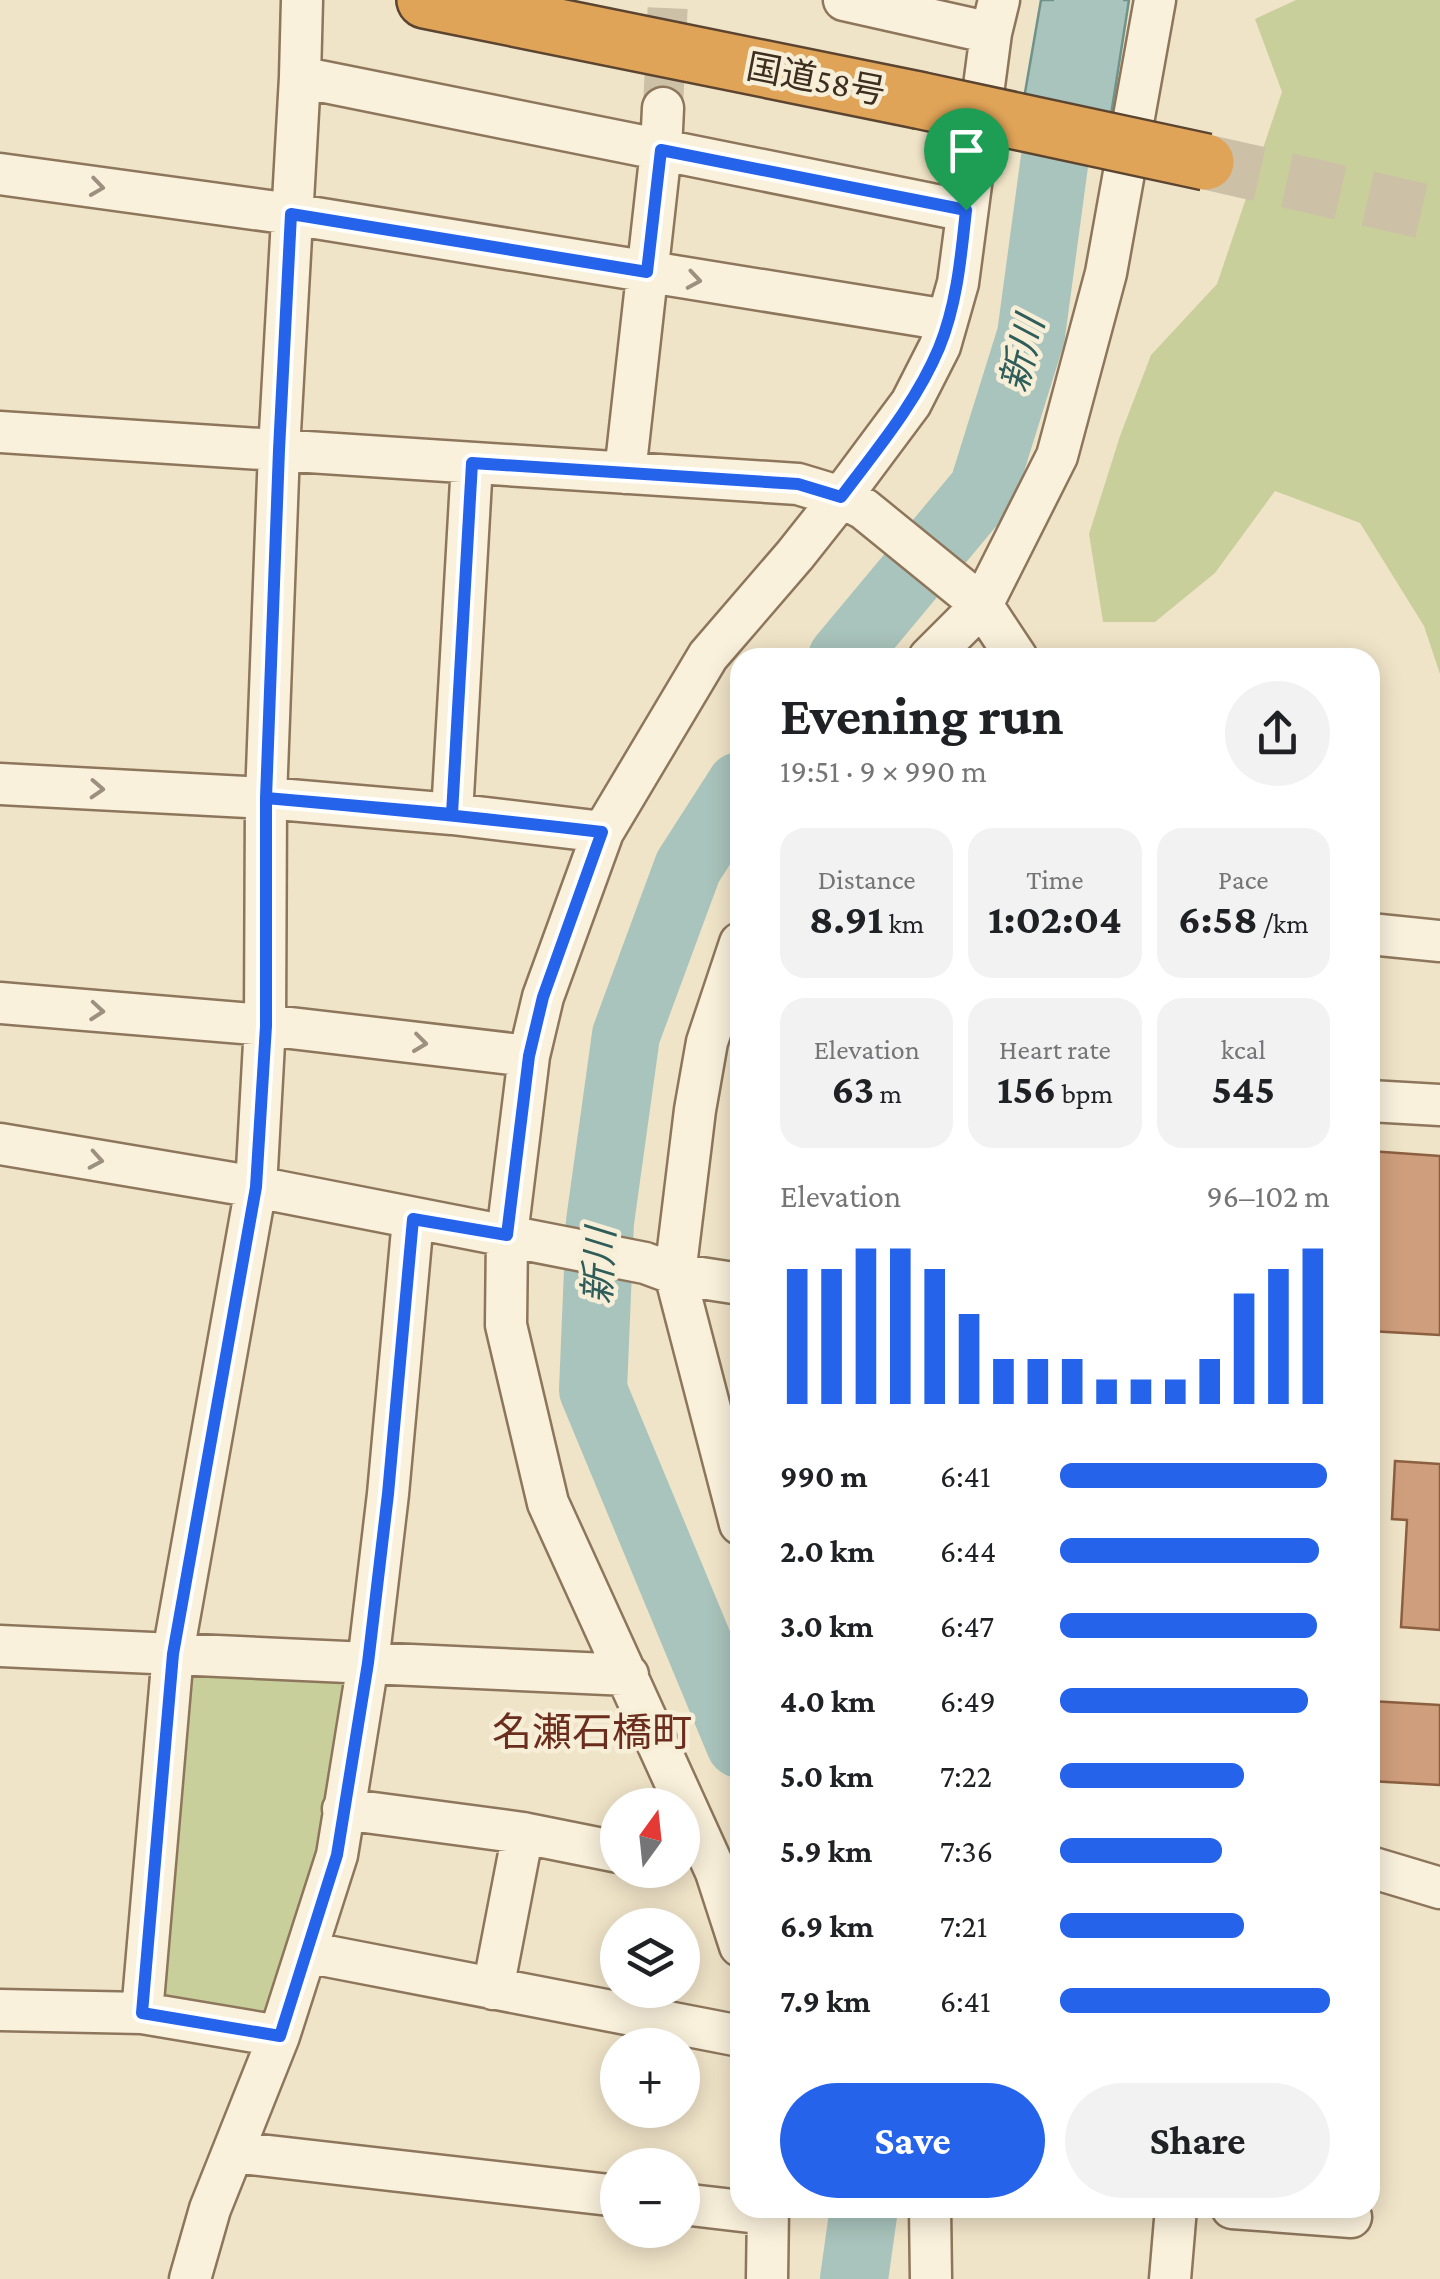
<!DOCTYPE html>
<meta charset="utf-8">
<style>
:root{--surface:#fff;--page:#f2f2f2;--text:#202124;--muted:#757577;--accent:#2563eb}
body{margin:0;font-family:"Crimson Pro","Noto Sans JP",serif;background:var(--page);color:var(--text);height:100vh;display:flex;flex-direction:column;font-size:38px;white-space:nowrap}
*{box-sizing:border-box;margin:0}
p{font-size:32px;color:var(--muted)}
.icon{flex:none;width:55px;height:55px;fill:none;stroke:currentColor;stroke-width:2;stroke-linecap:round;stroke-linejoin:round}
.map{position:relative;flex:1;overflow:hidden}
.side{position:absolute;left:730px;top:648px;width:650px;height:1570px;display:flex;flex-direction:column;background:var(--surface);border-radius:30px;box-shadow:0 5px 25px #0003}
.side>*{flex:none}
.needle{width:65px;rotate:15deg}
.buttons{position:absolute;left:600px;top:1788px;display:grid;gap:20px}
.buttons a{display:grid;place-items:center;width:100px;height:100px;border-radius:50%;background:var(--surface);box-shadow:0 5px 25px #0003;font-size:50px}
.pin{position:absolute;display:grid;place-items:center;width:85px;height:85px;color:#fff;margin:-102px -42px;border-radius:50% 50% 50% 0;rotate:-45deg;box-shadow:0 0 10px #0007}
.pin .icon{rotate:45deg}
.round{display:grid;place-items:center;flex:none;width:105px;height:105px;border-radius:52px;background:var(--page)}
.headline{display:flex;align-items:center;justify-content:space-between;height:170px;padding:0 50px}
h1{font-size:55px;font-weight:700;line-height:75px}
.stats{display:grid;grid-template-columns:repeat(3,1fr);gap:15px;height:170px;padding:10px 50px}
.stats div{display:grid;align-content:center;border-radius:25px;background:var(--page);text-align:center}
.stats b{font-size:42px;font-weight:700}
.stats small{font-size:28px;font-weight:400}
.stats p{font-size:28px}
.chart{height:280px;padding:20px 50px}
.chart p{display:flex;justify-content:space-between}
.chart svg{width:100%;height:180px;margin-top:10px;stroke:var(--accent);stroke-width:6}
.cta{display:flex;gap:20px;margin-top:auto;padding:20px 50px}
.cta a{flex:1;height:115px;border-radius:60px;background:var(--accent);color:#fff;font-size:40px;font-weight:700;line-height:115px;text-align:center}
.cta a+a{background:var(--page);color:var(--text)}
ul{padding:0 50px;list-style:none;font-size:32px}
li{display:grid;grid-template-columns:160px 120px 1fr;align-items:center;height:75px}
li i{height:25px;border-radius:12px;background:var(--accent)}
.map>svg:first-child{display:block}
.green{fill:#c9cf9b}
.water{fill:#a9c4bc;stroke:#6f938a;stroke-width:2.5}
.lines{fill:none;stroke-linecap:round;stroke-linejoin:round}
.river{stroke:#a9c4bc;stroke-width:68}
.building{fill:#cf9f7d;stroke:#8d5f41;stroke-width:2.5}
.minor-tunnel{stroke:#ccc0a6;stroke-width:40;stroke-dasharray:40 20;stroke-linecap:butt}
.highway-tunnel{stroke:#ccc0a6;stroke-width:55;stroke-dasharray:55 28;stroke-linecap:butt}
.minor-casing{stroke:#8d765c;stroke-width:45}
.highway-casing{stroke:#5b4430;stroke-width:60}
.minor{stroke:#faf1dc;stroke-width:40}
.highway{stroke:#e0a458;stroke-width:55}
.highway-bridge-casing{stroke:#5b4430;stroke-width:60;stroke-linecap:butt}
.highway-bridge{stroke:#e0a458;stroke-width:55}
.oneway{stroke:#9c907e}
.route-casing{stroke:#fff;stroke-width:20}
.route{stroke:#2563eb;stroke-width:12}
.labels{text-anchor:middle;stroke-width:9;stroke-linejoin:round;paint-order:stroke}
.street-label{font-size:35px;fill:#3d2e20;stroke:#f7eed8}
.water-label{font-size:38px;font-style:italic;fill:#2f5d5a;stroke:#f7eed8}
.quarter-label{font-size:40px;fill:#6b2e1e;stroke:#f7eed8}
</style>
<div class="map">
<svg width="1440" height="2279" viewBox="0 0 1440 2279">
<rect width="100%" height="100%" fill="#f0e4c8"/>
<path class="green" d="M1296 0H1440V674L1424 626 1360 523 1275 491 1215 573 1155 622H1103L1089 534 1120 436 1151 355 1217 284 1282 92 1255 19Z
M179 1664 363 1672 280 2024 150 2003Z"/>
<path class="water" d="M1041 0H1129L1109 128 1022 110Z"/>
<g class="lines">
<path class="river" d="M842 658 983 489 1031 335 1056 150 1089 0
M740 786 688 867 626 1035 600 1222 593 1390 740 1744
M854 2279 864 2208"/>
</g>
<path class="building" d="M1370 1151 1440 1156V1335L1370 1331Z
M1395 1461 1440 1464V1630L1401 1627 1407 1520 1392 1519Z
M1370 1701 1440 1705V1785L1370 1781Z"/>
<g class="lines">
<path class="minor-tunnel" d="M663 108 668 0"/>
<path class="highway-tunnel" d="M1206 162 1440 215"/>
<g class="minor-casing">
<path id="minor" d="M844 0 991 33
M300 77 966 211
M0 174 291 214 947 320
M0 432 798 484 841 497 864 509 982 605 1017 658
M625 473 661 150 663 108
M929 658 982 605 1057 456 1106 273 1155 0
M0 784 266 798 452 814 603 832
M452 814 472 463
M1370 934 1440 941
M740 943 707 1042 695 1110 675 1274 740 1524
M0 1003 265 1025 529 1056
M1370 1101 1440 1105
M0 1144 256 1187 645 1263 675 1274 740 1284
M0 1646 628 1675
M343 1809 523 1833 618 1852
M1370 1867 1440 1888
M740 1946 716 1872 548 1503 506 1325 507 1235 529 1056 543 997 603 832 708 656 795 555 841 497 911 403 940 346 958 283 991 33 999 0
M306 1952 740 2036
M493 1989 523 1833
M0 2010 142 2013 173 1653 256 1187 265 1025 266 798 279 450 300 77 302 0
M142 2013 279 2036
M233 2152 618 2196
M682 2204 768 2214
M930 2208 931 2279
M1232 2208 1351 2217
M190 2279 210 2209 279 2036 337 1855 368 1663 388 1494 413 1219
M767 2279 768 2208
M1170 2279 1176 2208"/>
</g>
<g class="highway-casing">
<path id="highway" d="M425 0 918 100"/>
</g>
<use href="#minor" class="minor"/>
<use href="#highway" class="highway"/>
<g class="highway-bridge-casing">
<path id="highway-bridge" d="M918 100 1206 162"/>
</g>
<use href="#highway-bridge" class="highway-bridge"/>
</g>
<defs><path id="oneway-chevron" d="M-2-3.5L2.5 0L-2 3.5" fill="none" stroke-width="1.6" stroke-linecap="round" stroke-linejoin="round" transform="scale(2.5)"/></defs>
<g class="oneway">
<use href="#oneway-chevron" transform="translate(97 187) rotate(8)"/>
<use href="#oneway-chevron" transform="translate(694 280) rotate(9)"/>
<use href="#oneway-chevron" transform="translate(97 789) rotate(3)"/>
<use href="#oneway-chevron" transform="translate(97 1011) rotate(5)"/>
<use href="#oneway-chevron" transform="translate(420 1043) rotate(7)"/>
<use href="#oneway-chevron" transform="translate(96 1160) rotate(10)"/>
</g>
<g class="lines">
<g class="route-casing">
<path id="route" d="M966 210C961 257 957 304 939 348 916 403 877 449 841 497L798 484 472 463 452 814 266 798V1026L256 1187 173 1654 142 2013 280 2036 337 1855 368 1663 388 1494 413 1219 507 1235 529 1056 543 997 602 832C491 819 379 808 266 798L279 450 291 214 647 272 661 150 966 210"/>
</g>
<use href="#route" class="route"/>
</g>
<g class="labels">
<g class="street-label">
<text transform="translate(816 79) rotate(11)" y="12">国道58号</text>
</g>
<g class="water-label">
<text transform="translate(1022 354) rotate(-76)" y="13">新川</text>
<text transform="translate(599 1266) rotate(-87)" y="13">新川</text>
</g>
<g class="quarter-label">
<text x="592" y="1746">名瀬石橋町</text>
</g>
</g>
</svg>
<div class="buttons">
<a><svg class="needle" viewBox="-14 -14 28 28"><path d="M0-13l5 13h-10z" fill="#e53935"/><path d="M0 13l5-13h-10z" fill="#757577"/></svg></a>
<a><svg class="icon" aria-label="layers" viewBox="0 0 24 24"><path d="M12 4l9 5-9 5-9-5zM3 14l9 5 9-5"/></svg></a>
<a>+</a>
<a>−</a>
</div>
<div class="pin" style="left:966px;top:210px;background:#1e9e55"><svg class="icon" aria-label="arrive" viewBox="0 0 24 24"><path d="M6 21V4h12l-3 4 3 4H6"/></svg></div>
<section class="side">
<div class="headline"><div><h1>Evening run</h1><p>19:51 · 9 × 990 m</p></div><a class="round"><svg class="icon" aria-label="share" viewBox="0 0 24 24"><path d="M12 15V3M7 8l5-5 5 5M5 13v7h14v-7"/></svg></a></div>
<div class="stats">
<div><p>Distance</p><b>8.91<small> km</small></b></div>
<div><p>Time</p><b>1:02:04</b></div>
<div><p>Pace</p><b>6:58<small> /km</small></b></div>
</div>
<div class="stats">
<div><p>Elevation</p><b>63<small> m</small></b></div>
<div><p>Heart rate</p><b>156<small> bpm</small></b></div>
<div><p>kcal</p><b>545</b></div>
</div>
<div class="chart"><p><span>Elevation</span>96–102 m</p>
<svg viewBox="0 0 160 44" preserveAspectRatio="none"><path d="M5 44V11M15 44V11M25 44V6M35 44V6M45 44V11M55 44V22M65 44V33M75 44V33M85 44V33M95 44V38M105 44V38M115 44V38M125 44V33M135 44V17M145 44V11M155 44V6"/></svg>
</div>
<ul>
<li><b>990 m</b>6:41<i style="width:99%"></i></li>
<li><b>2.0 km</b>6:44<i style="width:96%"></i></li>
<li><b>3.0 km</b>6:47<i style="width:95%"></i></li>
<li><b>4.0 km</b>6:49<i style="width:92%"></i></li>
<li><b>5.0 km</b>7:22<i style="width:68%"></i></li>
<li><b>5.9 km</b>7:36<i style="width:60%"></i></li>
<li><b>6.9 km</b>7:21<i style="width:68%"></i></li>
<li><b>7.9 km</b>6:41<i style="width:100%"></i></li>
</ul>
<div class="cta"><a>Save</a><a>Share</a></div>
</section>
</div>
